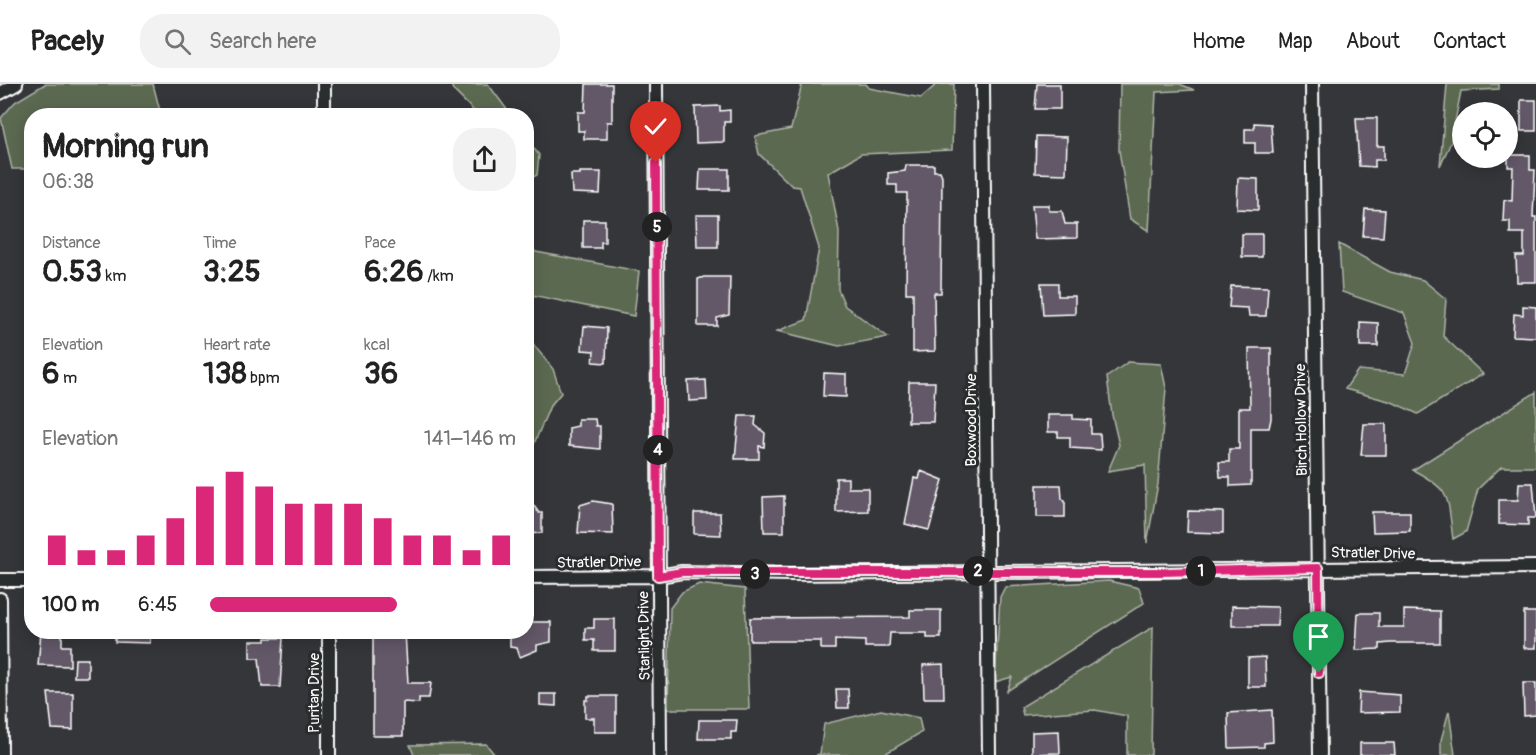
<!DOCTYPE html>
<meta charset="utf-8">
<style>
:root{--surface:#fff;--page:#f2f2f2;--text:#222;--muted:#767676;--line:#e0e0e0;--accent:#db2777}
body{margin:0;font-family:Pangolin,sans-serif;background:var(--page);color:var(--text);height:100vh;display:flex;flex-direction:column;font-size:22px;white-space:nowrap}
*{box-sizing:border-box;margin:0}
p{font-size:20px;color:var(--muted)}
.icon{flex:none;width:33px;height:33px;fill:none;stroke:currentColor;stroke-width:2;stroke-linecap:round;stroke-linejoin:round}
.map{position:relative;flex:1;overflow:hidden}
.panel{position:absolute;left:24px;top:24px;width:510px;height:531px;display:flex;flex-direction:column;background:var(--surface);border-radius:24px;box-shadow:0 3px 15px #0003}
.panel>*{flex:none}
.tools{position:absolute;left:1452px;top:18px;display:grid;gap:12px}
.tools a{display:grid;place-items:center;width:66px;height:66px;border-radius:50%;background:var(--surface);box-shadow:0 3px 15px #0003;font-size:30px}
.pin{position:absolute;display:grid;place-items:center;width:51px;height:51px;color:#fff;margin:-62px -26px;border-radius:50% 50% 50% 0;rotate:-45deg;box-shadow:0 0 6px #0007}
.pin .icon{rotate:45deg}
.km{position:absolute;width:30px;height:30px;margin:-15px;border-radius:50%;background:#222;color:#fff;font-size:16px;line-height:30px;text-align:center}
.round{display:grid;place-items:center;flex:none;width:63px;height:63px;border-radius:24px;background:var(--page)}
.summary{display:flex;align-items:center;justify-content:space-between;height:102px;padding:0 18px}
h1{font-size:33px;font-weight:800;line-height:45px}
.metrics{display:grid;grid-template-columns:repeat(3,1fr);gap:9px;height:102px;padding:6px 18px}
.metrics div{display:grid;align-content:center}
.metrics b{font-size:30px;font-weight:800}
.metrics small{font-size:16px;font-weight:400}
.metrics p{font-size:16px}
.chart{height:168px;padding:12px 18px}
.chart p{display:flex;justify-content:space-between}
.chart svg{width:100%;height:108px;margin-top:6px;stroke:var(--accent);stroke-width:6}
ul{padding:0 18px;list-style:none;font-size:20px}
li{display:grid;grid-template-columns:96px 72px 1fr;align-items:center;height:45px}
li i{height:15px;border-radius:8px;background:var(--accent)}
header{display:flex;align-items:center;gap:36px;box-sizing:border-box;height:84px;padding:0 30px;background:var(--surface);border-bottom:2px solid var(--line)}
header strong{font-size:28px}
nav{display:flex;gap:33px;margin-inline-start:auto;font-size:21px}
.search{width:420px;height:54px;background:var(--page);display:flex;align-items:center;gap:15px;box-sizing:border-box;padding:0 21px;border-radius:24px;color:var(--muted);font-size:22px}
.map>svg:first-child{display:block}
.green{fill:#5c6951;stroke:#aeb4a8;stroke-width:1.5}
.building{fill:#635968;stroke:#fff;stroke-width:1.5}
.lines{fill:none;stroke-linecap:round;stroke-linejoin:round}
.minor-casing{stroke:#fff;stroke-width:16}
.minor{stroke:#2a2d2e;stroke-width:12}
.route-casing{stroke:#fff;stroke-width:12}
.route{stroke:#db2777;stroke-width:8}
.labels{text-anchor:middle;stroke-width:6;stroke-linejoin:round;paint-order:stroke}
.street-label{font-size:15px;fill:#fff;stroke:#2a2d2e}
</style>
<header>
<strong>Pacely</strong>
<div class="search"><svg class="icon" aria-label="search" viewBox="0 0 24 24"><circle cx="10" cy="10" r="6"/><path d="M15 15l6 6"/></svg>Search here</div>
<nav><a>Home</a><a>Map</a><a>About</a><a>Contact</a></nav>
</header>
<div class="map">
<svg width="1536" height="671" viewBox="0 0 1536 671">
<rect width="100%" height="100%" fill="#35363a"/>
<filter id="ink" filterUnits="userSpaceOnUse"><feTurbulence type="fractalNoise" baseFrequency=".0167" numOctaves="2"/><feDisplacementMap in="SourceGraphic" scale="12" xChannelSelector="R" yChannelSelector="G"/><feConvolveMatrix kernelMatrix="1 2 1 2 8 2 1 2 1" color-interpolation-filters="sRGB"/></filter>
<g filter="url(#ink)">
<path class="green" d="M45 0H153L161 31 32 32 31 85H12L1 34 15 18Z
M451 0H488L511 31H474V27L453 6Z
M802 0H866L869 4 921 14 937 0H954L952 66 861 70 828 89 839 147 838 205 845 222 888 253 839 262 777 247 806 236 819 164 800 103 792 102 759 70 755 52 791 45Z
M1120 0H1180L1194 6 1156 8 1149 147 1130 135 1119 66Z
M1447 0H1499V5L1461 7 1451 58 1440 82Z
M526 54 539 71 537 91 527 96Z
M1339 160 1390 188 1423 196 1446 215 1443 252 1483 290 1418 330 1392 318 1345 305 1358 286 1405 290 1415 259 1404 229 1342 208Z
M526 162 536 168 639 187 634 232 527 210Z
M526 251 553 285 561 309 550 322 534 360 527 356Z
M1128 278 1161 280 1166 304 1158 400 1147 459 1145 381 1108 387 1119 361 1112 331 1107 293Z
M1536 308V383H1501L1478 405 1466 448 1453 455C1447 413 1453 407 1413 386Z
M1109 497 1139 504 1144 519 1007 607 1012 593 995 598 1000 513 1005 503Z
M699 500 745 505 749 625H668L670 524 682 508Z
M1153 543 1151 671H1127V632L1095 626 1023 631 1021 623Z
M881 626 919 634 922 648 883 671H816L820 670 824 640Z
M1449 627 1455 671H1441V656Z
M486 660 495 671H414L410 661Z"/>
<path class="building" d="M586 0H612V38H607V55H584V47H578V28H585Z
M1037 0H1060V25H1035Z
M1521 16H1536V47H1521Z
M720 22V27L730 26V38H724V58L696 59 695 23Z
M1356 34H1377V62H1384V76H1375V83L1359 82Z
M1254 39 1271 40 1273 69H1255V59H1245V45H1254Z
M1036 52 1067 53 1066 90 1035 89Z
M1508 71H1530V86H1535L1533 133H1536V198H1517L1516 172H1524V149H1510V137H1503L1504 116 1512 117 1513 83H1508Z
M906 81H934V87H940L942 92 941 209H934L935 267 913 268V209H906L907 109H897V101H888V89L905 87Z
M700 85H729V106H699Z
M580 88H601L600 110 572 109 571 90H580Z
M1238 94 1258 95V126L1237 125Z
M1032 121H1049V127H1062L1065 140H1077V154L1035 155Z
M1365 125 1385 126 1383 153 1363 152Z
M696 131H718V163H697Z
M583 136H605V158H601V164H583Z
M1242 150H1262V173H1242Z
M704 193H730L729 231 717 234V242H698V195Z
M1041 199H1058V212H1075V230L1043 231Z
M1231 202 1268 203 1266 232H1249L1248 224 1229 223Z
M1523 222 1536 223V253L1513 252 1514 230 1523 231Z
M1360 238 1378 239V262H1360Z
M584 242 607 244 606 279 593 278 594 267 582 266Z
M1249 264H1271V335L1269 344H1251V401L1230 402V393H1220L1219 378H1229V365H1239V324H1250Z
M824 289 846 290V313L823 312Z
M706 296 707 316 689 317 688 297Z
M909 298H935L933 338H908Z
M1048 331H1073V335L1091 336V350H1100L1101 366 1070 364V353H1058V348H1048Z
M739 332H756L755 341 765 349 764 363 759 362V375H735Z
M578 335H595L596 342H600V365L569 362V344L578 342Z
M1364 340H1386V371H1361Z
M921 387 943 396 929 446 905 440 914 394 919 395Z
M836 394H848V404H868V427L836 428Z
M1519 399H1533L1536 434H1528V441L1499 440V416H1518Z
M1037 401H1061L1062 415 1065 416V433H1037Z
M526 411 539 429H542V449L526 450Z
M784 412V448H764L763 413Z
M593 417 612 420 613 450 578 449 580 421Z
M1188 427 1223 428V449L1187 448Z
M1372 428H1410V447L1373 448Z
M694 429H720L721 451 694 450Z
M1232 522 1278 523 1277 542H1232Z
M910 526H941V554H927V549H890L889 563H865V557L835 556V565H821V557H750V534L910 533Z
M1404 526 1440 527V559H1390L1380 560V565L1356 566 1358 529H1379V543H1404Z
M1524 528H1536V564H1524Z
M594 535H615V567H594V556H585V544H594Z
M526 538H551V558L537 561V566L520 573 517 564 510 563V548H526Z
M41 548H62V562H70V582L38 581Z
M115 548H150V559L115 558Z
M373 548H405L408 599H431L429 614H419V619L403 618V652H373Z
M266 554H283L280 603H262L259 574H250V557H266Z
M1265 573 1266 603H1248V574Z
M75 575H88V593H74Z
M943 580 944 614H924L923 581Z
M1523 599H1536V631L1524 632Z
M836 605H848L849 624H837Z
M1359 608 1400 611V628L1358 629Z
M48 609H73V646L52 645Z
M540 610H556V622L540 621Z
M588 612H616V648H594V634H585V616H588Z
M1272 626 1273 658 1264 659V663L1229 664 1228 629Z
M699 636H737L736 648H731V655H698Z
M1059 647 1060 669 1032 670V648Z
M1360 659H1394L1395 671H1360Z"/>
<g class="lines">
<g class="minor-casing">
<path id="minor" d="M324 0V32
M656 0 660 671
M983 0 989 671
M1312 0 1320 671
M0 9 16 0
M526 493 659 492 682 488 789 490 1536 483
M0 496H32
M0 515 1 671
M329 671V548"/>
</g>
<use href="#minor" class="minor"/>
</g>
</g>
<g class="lines" filter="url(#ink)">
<g class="route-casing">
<path id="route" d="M656 79 658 492 682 488H1163L1318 484 1319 589"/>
</g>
<use href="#route" class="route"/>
</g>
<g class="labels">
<g class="street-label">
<text transform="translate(971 336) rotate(-90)" y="5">Boxwood Drive</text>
<text transform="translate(1301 336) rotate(-91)" y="5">Birch Hollow Drive</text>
<text transform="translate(1373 469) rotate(1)" y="5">Stratler Drive</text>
<text transform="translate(599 478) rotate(-1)" y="5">Stratler Drive</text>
<text transform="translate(644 552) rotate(-91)" y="5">Starlight Drive</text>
<text transform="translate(314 609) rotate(-90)" y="5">Puritan Drive</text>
</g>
</g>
</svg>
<div class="tools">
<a><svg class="icon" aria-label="locate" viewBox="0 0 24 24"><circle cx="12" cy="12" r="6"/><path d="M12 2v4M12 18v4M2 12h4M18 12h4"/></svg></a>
</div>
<div class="pin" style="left:1319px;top:589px;background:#1e9e55"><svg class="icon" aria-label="arrive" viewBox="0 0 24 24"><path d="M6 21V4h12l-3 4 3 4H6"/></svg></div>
<div class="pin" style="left:656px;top:79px;background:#d93025"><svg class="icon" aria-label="check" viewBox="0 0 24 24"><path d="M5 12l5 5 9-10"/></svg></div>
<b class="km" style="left:1201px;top:487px">1</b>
<b class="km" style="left:978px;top:487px">2</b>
<b class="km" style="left:755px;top:490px">3</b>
<b class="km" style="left:658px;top:366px">4</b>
<b class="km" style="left:657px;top:143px">5</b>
<section class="panel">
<div class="summary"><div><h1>Morning run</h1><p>06:38</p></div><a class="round"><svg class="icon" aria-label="share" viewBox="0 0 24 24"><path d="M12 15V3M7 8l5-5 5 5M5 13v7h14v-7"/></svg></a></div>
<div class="metrics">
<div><p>Distance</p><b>0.53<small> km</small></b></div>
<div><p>Time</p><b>3:25</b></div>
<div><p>Pace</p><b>6:26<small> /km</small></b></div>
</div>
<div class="metrics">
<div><p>Elevation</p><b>6<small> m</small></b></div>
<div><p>Heart rate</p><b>138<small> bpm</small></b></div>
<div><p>kcal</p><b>36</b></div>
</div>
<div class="chart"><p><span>Elevation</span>141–146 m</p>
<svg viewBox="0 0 160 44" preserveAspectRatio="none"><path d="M5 44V32M15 44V38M25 44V38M35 44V32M45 44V25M55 44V12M65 44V6M75 44V12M85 44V19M95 44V19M105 44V19M115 44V25M125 44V32M135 44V32M145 44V38M155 44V32"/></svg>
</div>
<ul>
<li><b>100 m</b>6:45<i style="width:61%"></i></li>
</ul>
</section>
</div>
